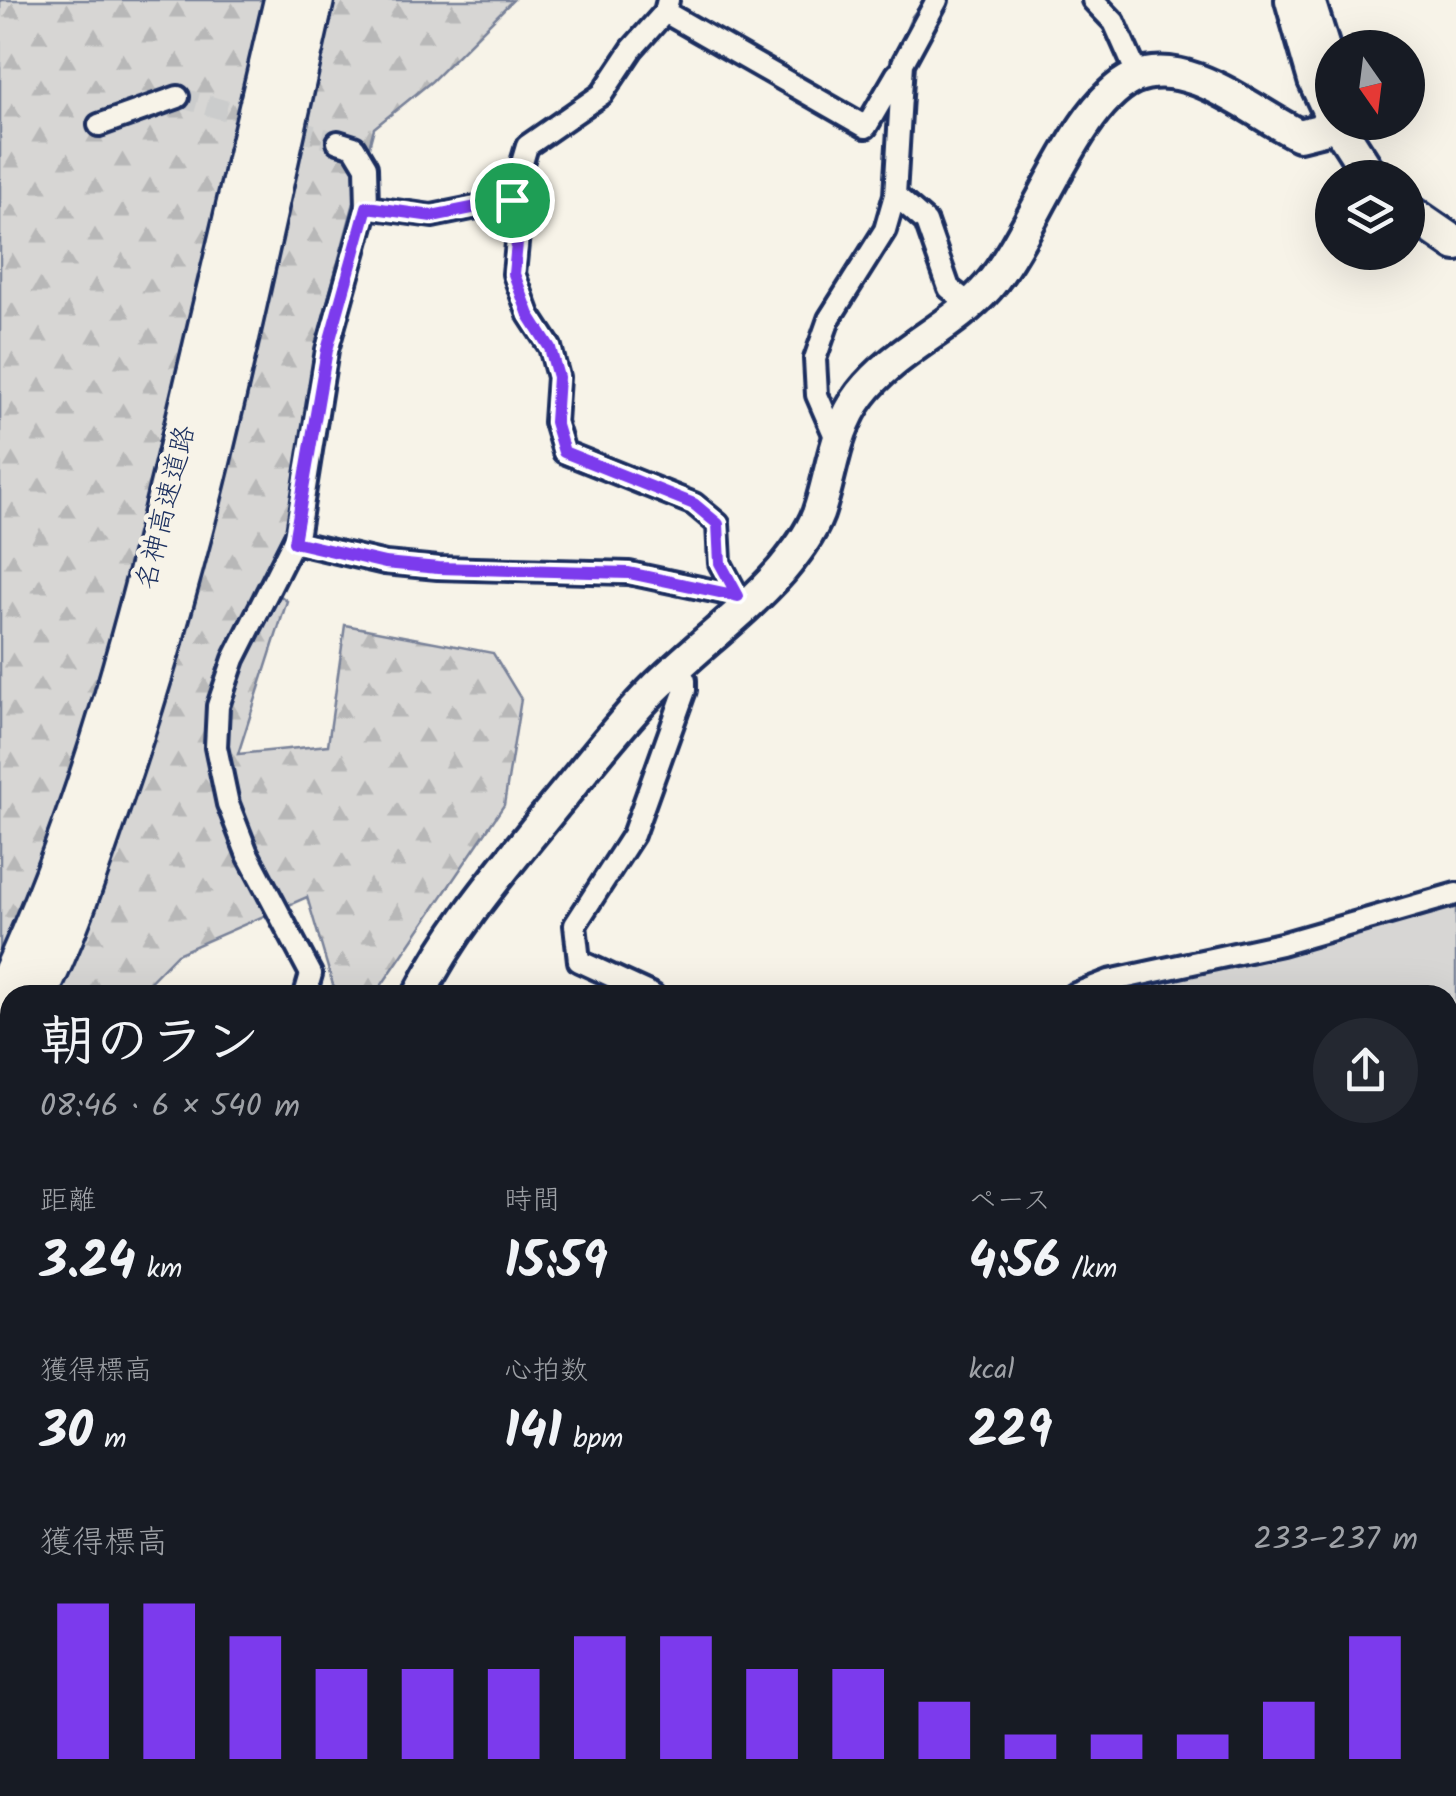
<!DOCTYPE html>
<html lang="ja">
<meta charset="utf-8">
<style>
:root{--surface:#171b24;--page:#242831;--text:#f1f3f6;--muted:#9ea1a6;--accent:#7c3aed}
body{margin:0;font-family:Kalam,"Klee One",sans-serif;background:var(--page);color:var(--text);height:100vh;display:flex;flex-direction:column;font-size:38px;white-space:nowrap}
*{box-sizing:border-box;margin:0}
p{font-size:32px;color:var(--muted)}
.icon{flex:none;width:55px;height:55px;fill:none;stroke:currentColor;stroke-width:2;stroke-linecap:round;stroke-linejoin:round}
.map{position:relative;flex:1;overflow:hidden}
.drawer{position:absolute;left:0px;top:985px;width:1458px;height:812px;display:flex;flex-direction:column;background:var(--surface);border-radius:30px 30px 0 0;box-shadow:0 10px 40px #0002}
.drawer>*{flex:none}
.needle{width:65px;rotate:166deg}
.fabs{position:absolute;left:1315px;top:30px;display:grid;gap:20px}
.fabs a{display:grid;place-items:center;width:110px;height:110px;border-radius:50%;background:var(--surface);box-shadow:0 10px 40px #0002;font-size:50px}
.pin{position:absolute;display:grid;place-items:center;width:85px;height:85px;color:#fff;margin:-42px;border:5px solid #fff;border-radius:50%;box-shadow:0 2px 10px #0007}
.round{display:grid;place-items:center;flex:none;width:105px;height:105px;border-radius:52px;background:var(--page)}
.headline{display:flex;align-items:center;justify-content:space-between;height:170px;padding:0 40px}
h1{font-size:55px;font-weight:700;line-height:75px}
.stats{display:grid;grid-template-columns:repeat(3,1fr);gap:15px;height:170px;padding:10px 40px}
.stats div{display:grid;align-content:center}
.stats b{font-size:50px;font-weight:700}
.stats small{font-size:28px;font-weight:400}
.stats p{font-size:28px}
.chart{height:280px;padding:20px 40px}
.chart p{display:flex;justify-content:space-between}
.chart svg{width:100%;height:180px;margin-top:10px;stroke:var(--accent);stroke-width:6}
.map>svg:first-child{display:block}
.forest{fill:url(#forest-firs);stroke:#798299;stroke-width:2.5}
.cemetery{fill:url(#cemetery-stones);stroke:#798299;stroke-width:2.5}
.park{fill:#d7d6d4;stroke:#798299;stroke-width:2.5}
.lines{fill:none;stroke-linecap:round;stroke-linejoin:round}
.stream{stroke:#727c95;stroke-width:5}
.river{stroke:#acb0b9;stroke-width:32}
.street-tunnel{stroke:#cbcccc;stroke-width:20;stroke-dasharray:20 10;stroke-linecap:butt}
.street-casing{stroke:#1b2f5e;stroke-width:28}
.secondary-casing{stroke:#1b2f5e;stroke-width:38}
.primary-casing{stroke:#1b2f5e;stroke-width:40}
.highway-casing{stroke:#1b2f5e;stroke-width:45}
.street{stroke:#f7f3e8;stroke-width:20}
.secondary{stroke:#f7f3e8;stroke-width:30}
.primary{stroke:#f7f3e8;stroke-width:32}
.highway{stroke:#f7f3e8;stroke-width:38}
.route-casing{stroke:#fff;stroke-width:20}
.route{stroke:#7c3aed;stroke-width:12}
.labels{text-anchor:middle;stroke-width:9;stroke-linejoin:round;paint-order:stroke}
.street-label{font-size:28px;fill:#1b2f5e;stroke:#f7f3e8}
</style>
<div class="map">
<svg width="1456" height="1796" viewBox="0 0 1456 1796">
<defs>
<pattern id="forest-firs" width="22" height="20" patternUnits="userSpaceOnUse" patternTransform="scale(2.5)"><rect width="22" height="20" fill="#d7d6d4"/><path d="M5 1l3.5 6h-7zM16 11l3.5 6h-7z" fill="#b8b8b8"/></pattern>
<pattern id="cemetery-stones" width="16" height="16" patternUnits="userSpaceOnUse" patternTransform="scale(2.5)"><rect width="16" height="16" fill="#d7d6d4"/><path d="M2 7V4a2 2 0 0 1 4 0v3zM10 15v-3a2 2 0 0 1 4 0v3z" fill="#b8b8b8"/></pattern>
</defs>
<rect width="100%" height="100%" fill="#f7f3e8"/>
<filter id="ink" filterUnits="userSpaceOnUse"><feTurbulence type="fractalNoise" baseFrequency=".01" numOctaves="2"/><feDisplacementMap in="SourceGraphic" scale="20" xChannelSelector="R" yChannelSelector="G"/><feConvolveMatrix kernelMatrix="1 2 1 2 8 2 1 2 1" color-interpolation-filters="sRGB"/></filter>
<g filter="url(#ink)">
<path class="forest" d="M0 0H513L432 81 374 128 319 333 289 534 264 583 287 601 238 754 328 745 345 625 493 653 521 699 504 805 375 995H336L307 897 177 954 137 995H10V1199L0 1222Z"/>
<path class="cemetery" d="M74 1788H640L634 1796H64Z"/>
<path class="park" d="M1456 906V1027L1448 1029V995H1117Z"/>
<g class="lines">
<path class="stream" d="M897 55 913 17 926 0"/>
<path class="river" d="M1448 1085 1456 1083
M0 1789 10 1782
M1450 1796 1456 1793"/>
<path class="street-tunnel" d="M178 97 338 142"/>
<g class="street-casing">
<path id="street" d="M668 0 665 12 632 49 602 94 527 146 511 200 518 233 514 274 529 315 550 347 558 377 555 422 564 452 694 504 718 524 720 563 738 597
M1093 0 1114 22 1138 76
M1314 0 1332 57
M665 12 866 127 897 74
M99 125 178 97
M895 195 926 222 949 288 971 305
M367 207 432 216 511 200
M837 441 817 395 815 359 829 319 885 230 895 195 903 63 937 0
M294 542 385 563 438 568 629 573 747 598
M305 995 311 974 247 853 228 804 216 747 218 706 234 659 298 532 327 350 367 207 366 167 354 147 338 142
M653 995 579 961 575 925 633 835 685 690V680L675 669
M1073 995 1109 981 1281 944 1456 894
M1448 1460 1456 1455
M644 1796 650 1788
M919 1796 932 1788"/>
</g>
<g class="secondary-casing">
<path id="secondary" d="M419 995C454 925 506 866 555 805 587 767 618 725 653 690 694 649 743 614 781 571 795 554 810 535 818 514 832 474 834 429 861 394 895 350 951 329 988 287 1034 234 1075 105 1133 78 1187 54 1253 113 1299 135L1323 129 1330 114
M0 1685 10 1675
M776 1788 782 1796"/>
</g>
<g class="primary-casing">
<path id="primary" d="M1292 0 1315 80 1332 117
M1336 122 1372 178
M1408 211 1456 244"/>
</g>
<g class="highway-casing">
<path id="highway" d="M37 995C70 930 92 858 116 789 204 532 254 264 314 0
M0 1001C89 816 140 614 187 415 220 277 252 138 284 0
M0 1071 10 1050"/>
</g>
<use href="#street" class="street"/>
<use href="#secondary" class="secondary"/>
<use href="#primary" class="primary"/>
<use href="#highway" class="highway"/>
</g>
</g>
<g class="lines" filter="url(#ink)">
<g class="route-casing">
<path id="route" d="M512 200 518 233 514 274 529 315 550 348 558 377 555 422 564 452 694 504 718 524 720 563 738 596 629 573 438 568 385 563 294 542 327 350 367 207 432 216Z"/>
</g>
<use href="#route" class="route"/>
</g>
<g class="labels">
<g class="street-label">
<text transform="translate(164 507) rotate(-76)" y="10">名神高速道路</text>
</g>
</g>
</svg>
<div class="fabs">
<a><svg class="needle" viewBox="-14 -14 28 28"><path d="M0-13l5 13h-10z" fill="#e53935"/><path d="M0 13l5-13h-10z" fill="#9ea1a6"/></svg></a>
<a><svg class="icon" aria-label="layers" viewBox="0 0 24 24"><path d="M12 4l9 5-9 5-9-5zM3 14l9 5 9-5"/></svg></a>
</div>
<div class="pin" style="left:512px;top:200px;background:#1e9e55"><svg class="icon" aria-label="arrive" viewBox="0 0 24 24"><path d="M6 21V4h12l-3 4 3 4H6"/></svg></div>
<section class="drawer">
<div class="headline"><div><h1>朝のラン</h1><p>08:46 · 6 × 540 m</p></div><a class="round"><svg class="icon" aria-label="share" viewBox="0 0 24 24"><path d="M12 15V3M7 8l5-5 5 5M5 13v7h14v-7"/></svg></a></div>
<div class="stats">
<div><p>距離</p><b>3.24<small> km</small></b></div>
<div><p>時間</p><b>15:59</b></div>
<div><p>ペース</p><b>4:56<small> /km</small></b></div>
</div>
<div class="stats">
<div><p>獲得標高</p><b>30<small> m</small></b></div>
<div><p>心拍数</p><b>141<small> bpm</small></b></div>
<div><p>kcal</p><b>229</b></div>
</div>
<div class="chart"><p><span>獲得標高</span>233–237 m</p>
<svg viewBox="0 0 160 44" preserveAspectRatio="none"><path d="M5 44V6M15 44V6M25 44V14M35 44V22M45 44V22M55 44V22M65 44V14M75 44V14M85 44V22M95 44V22M105 44V30M115 44V38M125 44V38M135 44V38M145 44V30M155 44V14"/></svg>
</div>
</section>
</div>
